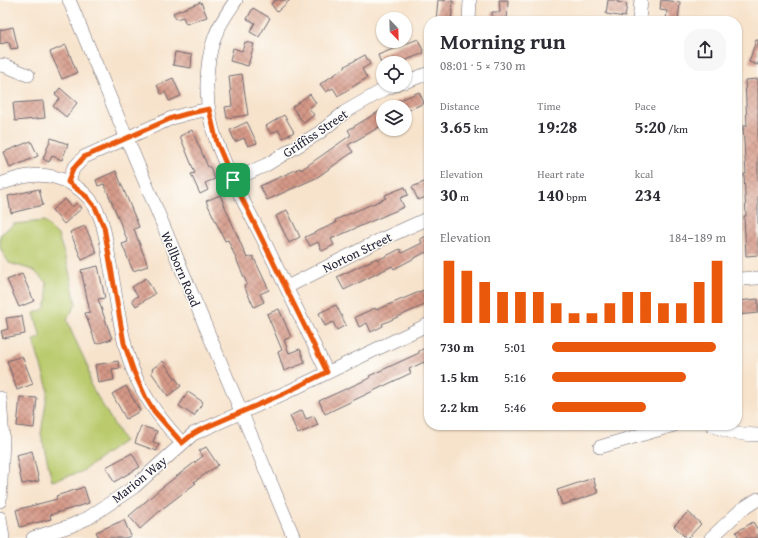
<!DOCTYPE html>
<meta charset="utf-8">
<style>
:root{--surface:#fff;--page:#f7f7f7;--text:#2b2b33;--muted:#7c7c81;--accent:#ea580c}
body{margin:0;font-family:"Gentium Book Plus",serif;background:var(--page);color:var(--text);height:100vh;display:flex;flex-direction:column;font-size:15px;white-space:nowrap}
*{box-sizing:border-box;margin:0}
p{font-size:13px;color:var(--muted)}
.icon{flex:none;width:22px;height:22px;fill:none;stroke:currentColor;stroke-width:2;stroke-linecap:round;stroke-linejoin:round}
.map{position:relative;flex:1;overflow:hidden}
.details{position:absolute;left:424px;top:16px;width:318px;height:414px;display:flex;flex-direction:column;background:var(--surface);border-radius:16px;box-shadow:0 1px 3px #0004}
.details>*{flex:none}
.needle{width:26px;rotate:157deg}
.fabs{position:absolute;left:376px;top:12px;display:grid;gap:8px}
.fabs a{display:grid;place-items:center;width:36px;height:36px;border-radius:50%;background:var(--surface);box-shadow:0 1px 3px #0004;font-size:20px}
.pin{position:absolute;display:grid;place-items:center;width:34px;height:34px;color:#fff;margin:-17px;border-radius:8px;box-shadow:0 2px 6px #0006}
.round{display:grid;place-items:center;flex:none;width:42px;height:42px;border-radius:16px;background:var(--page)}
.summary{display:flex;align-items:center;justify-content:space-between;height:68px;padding:0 16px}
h1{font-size:22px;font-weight:700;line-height:30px}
.stats{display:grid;grid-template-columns:repeat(3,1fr);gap:6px;height:68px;padding:4px 16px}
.stats div{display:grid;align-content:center}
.stats b{font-size:17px;font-weight:700}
.stats small{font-size:11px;font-weight:400}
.stats p{font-size:11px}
.chart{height:112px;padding:8px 16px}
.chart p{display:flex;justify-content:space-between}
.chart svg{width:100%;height:72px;margin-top:4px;stroke:var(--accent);stroke-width:6}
ul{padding:0 16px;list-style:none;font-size:13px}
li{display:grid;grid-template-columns:64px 48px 1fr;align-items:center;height:30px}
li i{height:10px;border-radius:5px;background:var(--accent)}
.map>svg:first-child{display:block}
.green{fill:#baca6d;stroke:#6e7654}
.building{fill:url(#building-cross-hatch)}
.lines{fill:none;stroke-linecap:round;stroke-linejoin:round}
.minor-casing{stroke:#6d666e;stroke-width:14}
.minor{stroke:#fff;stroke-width:13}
.route-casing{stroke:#fff;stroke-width:8}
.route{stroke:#ea580c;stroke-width:5}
.labels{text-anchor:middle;stroke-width:3;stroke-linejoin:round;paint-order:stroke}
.street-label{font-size:13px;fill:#22223b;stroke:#fdfcf7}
</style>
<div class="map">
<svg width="758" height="538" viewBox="0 0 758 538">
<defs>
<pattern id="building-cross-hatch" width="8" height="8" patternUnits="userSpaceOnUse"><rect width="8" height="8" fill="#d59987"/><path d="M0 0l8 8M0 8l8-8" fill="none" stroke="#ac7c70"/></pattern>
</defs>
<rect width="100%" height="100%" fill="#fdfcf7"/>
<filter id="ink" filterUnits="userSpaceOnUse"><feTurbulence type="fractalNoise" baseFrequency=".025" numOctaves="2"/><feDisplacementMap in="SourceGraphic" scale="8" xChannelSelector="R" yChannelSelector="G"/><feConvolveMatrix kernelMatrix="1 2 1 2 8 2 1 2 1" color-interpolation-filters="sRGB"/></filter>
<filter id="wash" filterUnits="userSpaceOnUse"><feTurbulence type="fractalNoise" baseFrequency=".012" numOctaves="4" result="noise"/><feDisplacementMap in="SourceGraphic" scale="16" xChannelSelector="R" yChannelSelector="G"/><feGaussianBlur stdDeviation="0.9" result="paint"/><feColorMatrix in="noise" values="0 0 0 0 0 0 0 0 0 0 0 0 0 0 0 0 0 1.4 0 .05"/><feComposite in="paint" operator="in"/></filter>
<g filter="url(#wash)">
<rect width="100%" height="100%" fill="#f7e3cc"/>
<path class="green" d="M44 221 58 235 68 266 76 304 67 319 72 333 88 367 90 384 124 441 81 472 52 481 41 434 48 389 33 340 41 338 34 313 44 309 48 299 46 282 33 270 9 263 0 248V235L14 224Z"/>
<g id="blocks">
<path class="building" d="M276 0H290L277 12 271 4Z
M438 0 453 1 451 21H436Z
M499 0H508L507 21H492V12H500Z
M608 0H618L617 2 627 4 625 17 606 14Z
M661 0 680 2 678 21H666L667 11 660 10Z
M201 2 207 17 186 24 183 17 176 19 173 13Z
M253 8 270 18 259 37 250 32 255 23 247 19Z
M13 27 18 48 11 49 9 42 0 44V30Z
M418 39 424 53 399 63H381L378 55Z
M756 40H758V65L749 62Z
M245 42 254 44 248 66 230 61 233 48 242 51Z
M66 45 77 73 62 79 50 52Z
M175 52 192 55 191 68 173 65Z
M365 55 370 64 362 69 367 78 338 96 333 88 326 92 320 84 346 67 345 66Z
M242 74 248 115 227 118 225 107 232 106 229 76Z
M173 78 181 96 169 101 165 92 161 94 157 85Z
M758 79V135H757L758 156V255L746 256 744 216H746L744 174H746L743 126H747L745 80Z
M60 88 77 103 66 117 53 106 60 98 55 94Z
M419 92 424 103 405 112V107H384Z
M310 94 316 103 309 108 314 115 304 123 292 107Z
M43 101 45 118 15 121 13 103Z
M383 109V125L348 145 353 152 316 178 267 200 260 186 300 168 301 170 351 135 348 130Z
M284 115 294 132 283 138 278 130 271 134 266 126Z
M247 122 257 143 248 146 244 138 235 142 230 130Z
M192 130 208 167H210L215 179 205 183 208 190 200 194 191 174 195 173 180 136Z
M51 138 68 144 62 160 52 156 49 162 43 159Z
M31 141 38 156 10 168 4 152Z
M116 171 139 227 134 229 148 266 133 271 122 244 128 242 113 205 104 184 98 186 96 180Z
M429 180V196L418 200 412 187Z
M405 187 408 195 400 198 404 207 331 239 334 245 322 251 318 242 310 246 305 237 336 223 335 220 386 198 385 195Z
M39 189 43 205 11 213 8 196Z
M220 195 247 258 253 256 269 290 260 294 264 302 254 307 244 286 247 284 228 240 225 241 206 201Z
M65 199 72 207 77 203 82 208 64 224 52 210Z
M287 210 300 237 289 243 276 216Z
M85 226 97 253 82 260 70 232Z
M429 235V259L426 252 394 269 392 266 344 290 337 277 377 258 378 260 400 249 402 253 422 243 420 239Z
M98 266 105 298 98 299 112 339 96 344 85 313 90 312 81 270Z
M22 274 34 301 19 307 7 280Z
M146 278 155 294 136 306 132 300 138 296 132 287Z
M424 290 429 303 382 324 383 326 371 332 367 323 359 327 355 317 375 308 376 310Z
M758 299V313L737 315V301Z
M336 305 346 325 337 330 333 322 325 326 319 313Z
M279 309 291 337 284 340 289 353 300 349 305 363 284 371 278 352 282 350 267 314Z
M22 316 25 334 3 338 1 331 8 329 6 318Z
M429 346V374L424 362 409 369 411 373 325 414 319 401 370 378 369 376 419 353V351Z
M22 356 33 384 17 390 7 361Z
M118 361 120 368 112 369 114 380 98 383 95 365Z
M163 361 181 386 168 396 151 372 153 371 152 369Z
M126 386 140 411 126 419 112 394Z
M188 392 203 402 194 416 179 406Z
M20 397 37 398 34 428 17 426Z
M302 410 306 419 314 416 318 425 298 434 290 416Z
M141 426 157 431 153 442 159 444 157 451 135 443Z
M206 447 218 465 194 482 196 483 162 509 140 529 129 516 160 489 203 456 199 451Z
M32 451 39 481 22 484 16 455Z
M132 453 140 467 114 482 106 467Z
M593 478 598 493 562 505 557 490Z
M84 487 89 503 50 515 51 519 20 527 16 510 57 499 56 496Z
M688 512 701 524 688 538H686L674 526Z
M124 520 131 536 125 538H99L96 532Z
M753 522 758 530V538H739L736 532Z"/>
</g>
</g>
<g filter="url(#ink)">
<use href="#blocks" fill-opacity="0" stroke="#6d666e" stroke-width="1"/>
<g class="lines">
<g class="minor-casing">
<path id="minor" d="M69 0 294 538
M236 0C228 12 220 23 215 36 203 69 205 110 217 143 229 177 248 209 264 241 285 285 306 328 327 372
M469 21 470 0
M639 21 641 0
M0 65 6 66 28 75
M405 82 429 73
M233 180 266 165 319 133 345 112 385 89 395 85
M69 182 73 169 84 157 172 118 186 114 209 109
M0 184C9 181 19 177 29 176 59 172 89 188 100 217 106 232 107 248 110 264 116 294 119 326 128 356 138 390 158 417 182 443
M737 279 758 278
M287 287 378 241 429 218
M0 398 3 440 0 501
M712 425C727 432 742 435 758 435
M600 447 674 425
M0 518 3 538
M33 538 70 526 88 518 134 487 193 434 285 393 429 324
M711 538 741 510 758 499"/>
</g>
<use href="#minor" class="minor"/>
</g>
</g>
<g class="lines" filter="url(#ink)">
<g class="route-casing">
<path id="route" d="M209 109 217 143 233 180 327 372 285 393 200 430 193 434 182 443 154 411 146 398 134 372 124 343 104 227 95 207 87 197 68 182 73 169 84 157 172 118 186 114Z"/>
</g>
<use href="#route" class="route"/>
</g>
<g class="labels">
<g class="street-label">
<text transform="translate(315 133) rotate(-34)" y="5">Griffiss Street</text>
<text transform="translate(357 252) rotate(-26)" y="5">Norton Street</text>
<text transform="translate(181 269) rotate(67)" y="5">Wellborn Road</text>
<text transform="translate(139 479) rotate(-39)" y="5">Marion Way</text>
</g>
</g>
</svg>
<div class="fabs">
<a><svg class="needle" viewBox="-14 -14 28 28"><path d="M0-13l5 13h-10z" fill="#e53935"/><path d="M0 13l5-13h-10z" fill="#7c7c81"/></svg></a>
<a><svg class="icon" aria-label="locate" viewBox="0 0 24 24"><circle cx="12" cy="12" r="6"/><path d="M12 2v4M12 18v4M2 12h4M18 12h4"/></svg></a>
<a><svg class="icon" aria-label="layers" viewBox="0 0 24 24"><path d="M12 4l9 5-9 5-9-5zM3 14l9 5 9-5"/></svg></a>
</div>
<div class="pin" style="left:233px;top:180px;background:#1e9e55"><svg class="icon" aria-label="arrive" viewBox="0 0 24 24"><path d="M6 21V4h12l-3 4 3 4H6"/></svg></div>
<section class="details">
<div class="summary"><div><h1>Morning run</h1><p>08:01 · 5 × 730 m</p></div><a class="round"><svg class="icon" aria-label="share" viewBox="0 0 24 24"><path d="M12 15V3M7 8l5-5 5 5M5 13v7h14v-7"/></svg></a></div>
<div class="stats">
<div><p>Distance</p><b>3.65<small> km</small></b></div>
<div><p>Time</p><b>19:28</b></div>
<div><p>Pace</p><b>5:20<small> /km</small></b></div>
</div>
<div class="stats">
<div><p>Elevation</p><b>30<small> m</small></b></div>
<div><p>Heart rate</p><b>140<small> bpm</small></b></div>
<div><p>kcal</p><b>234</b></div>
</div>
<div class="chart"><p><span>Elevation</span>184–189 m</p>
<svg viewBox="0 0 160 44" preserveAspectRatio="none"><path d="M5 44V6M15 44V12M25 44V19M35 44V25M45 44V25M55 44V25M65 44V32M75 44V38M85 44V38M95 44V32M105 44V25M115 44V25M125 44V32M135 44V32M145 44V19M155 44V6"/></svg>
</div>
<ul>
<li><b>730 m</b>5:01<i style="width:94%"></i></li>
<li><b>1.5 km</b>5:16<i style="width:77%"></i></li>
<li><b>2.2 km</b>5:46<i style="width:54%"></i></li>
</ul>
</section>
</div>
